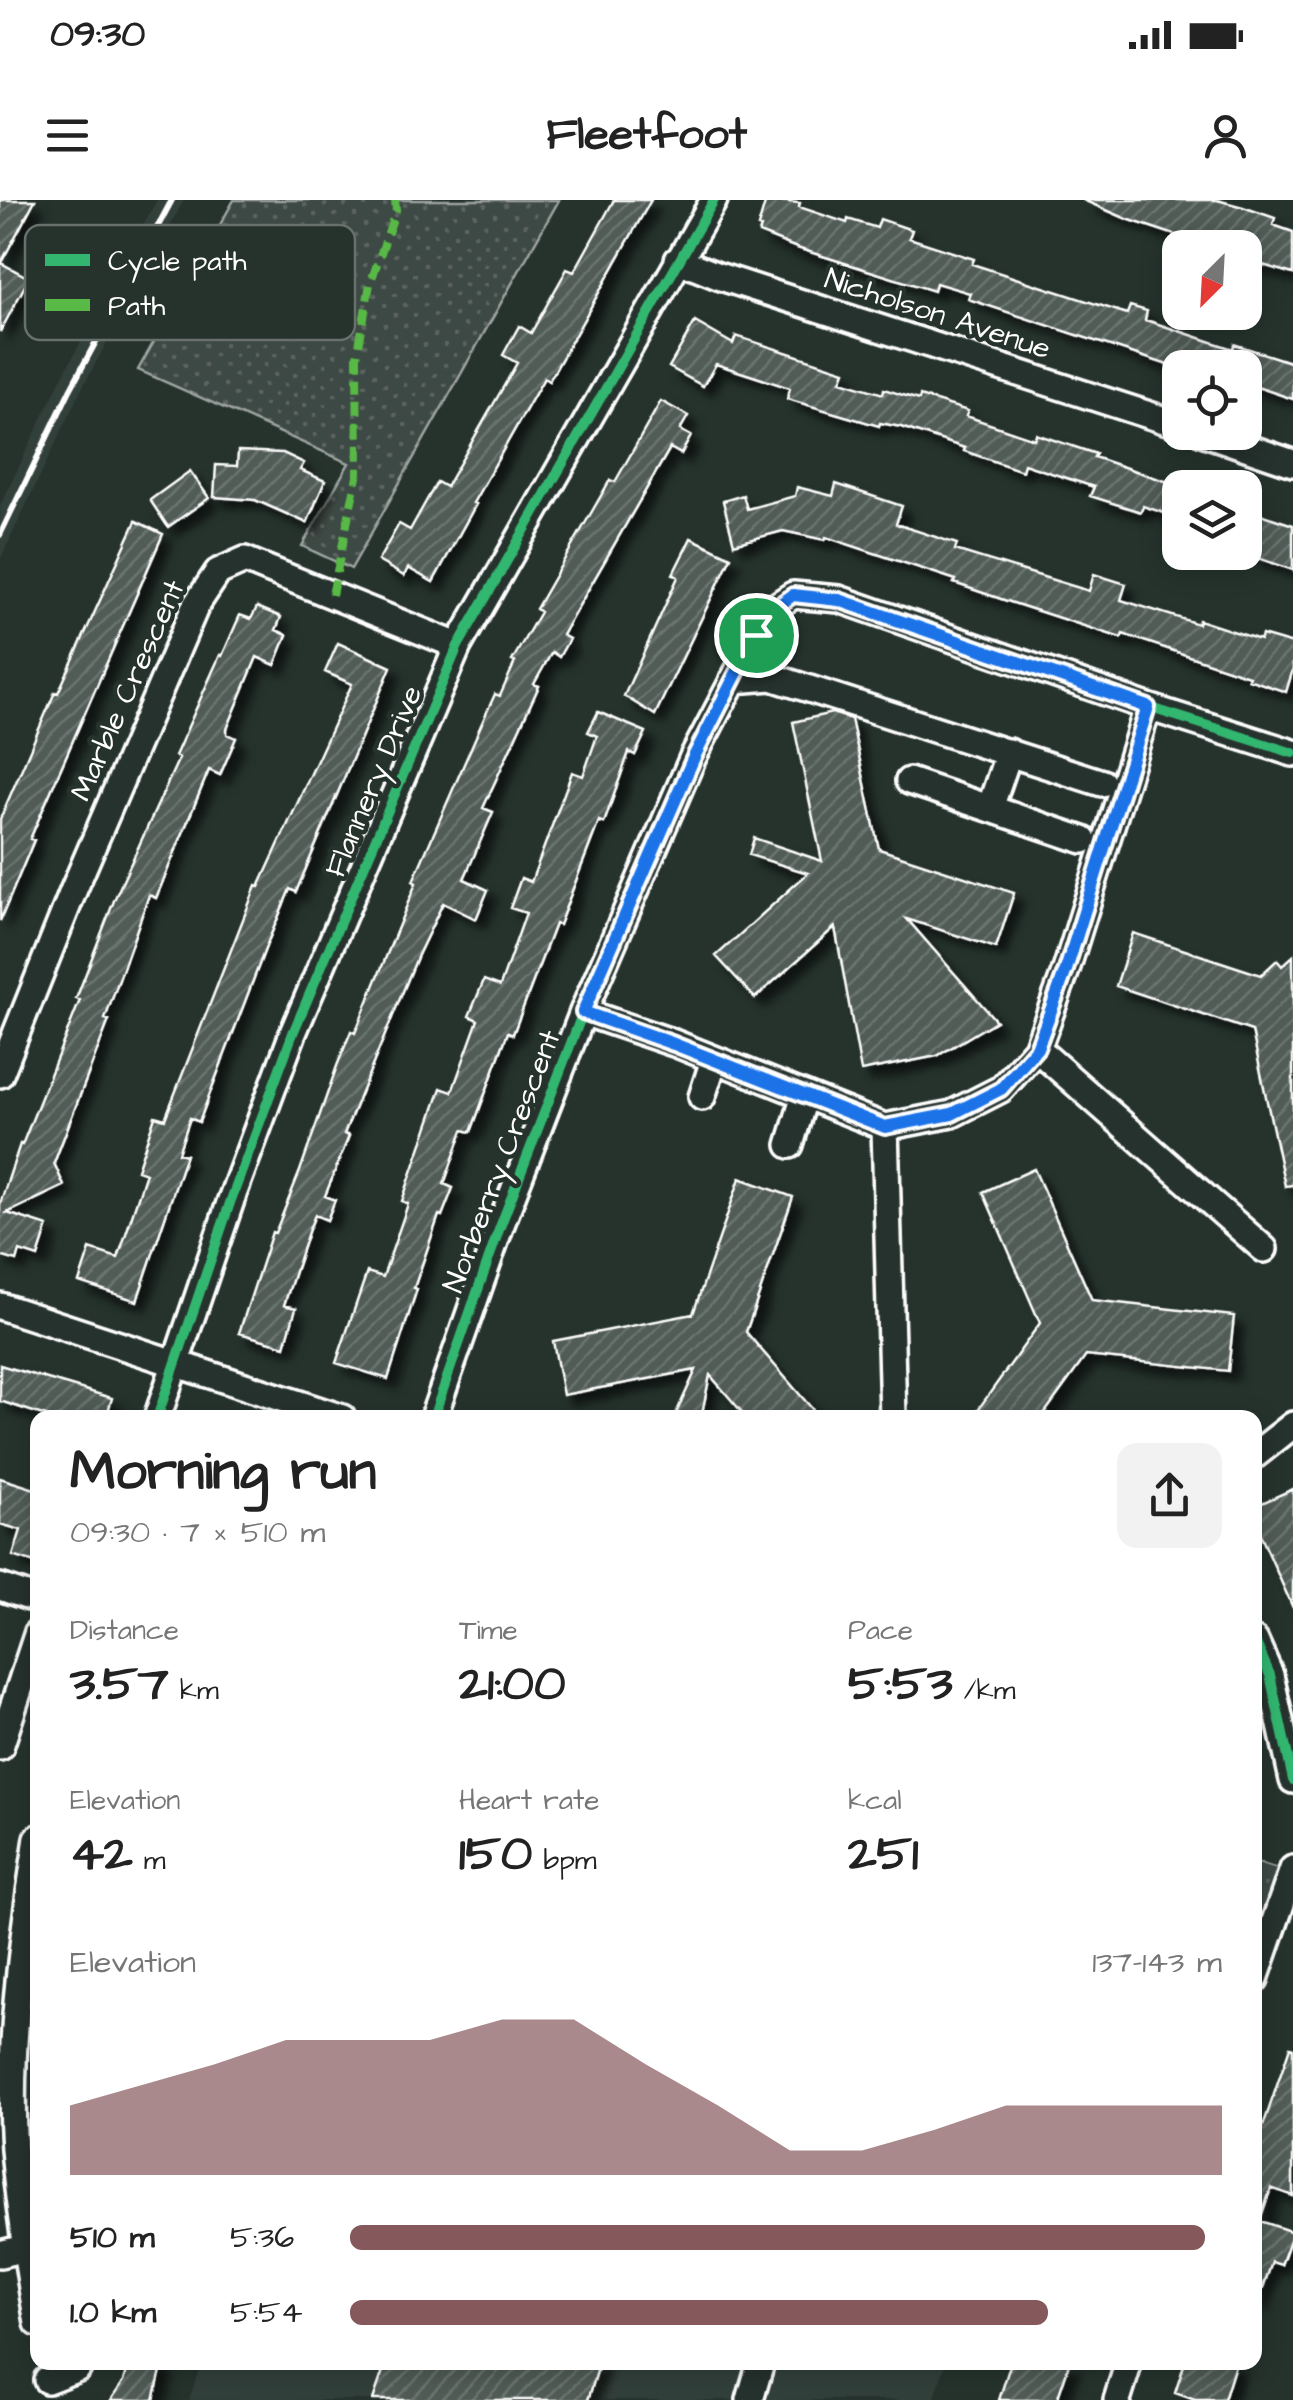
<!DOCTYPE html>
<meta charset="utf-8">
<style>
:root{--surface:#fff;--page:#f2f2f2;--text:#222;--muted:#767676;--accent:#85585c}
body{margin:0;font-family:"Architects Daughter",sans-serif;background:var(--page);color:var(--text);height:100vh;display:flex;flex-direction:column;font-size:38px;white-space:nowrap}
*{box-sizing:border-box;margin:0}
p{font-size:32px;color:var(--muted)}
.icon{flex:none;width:55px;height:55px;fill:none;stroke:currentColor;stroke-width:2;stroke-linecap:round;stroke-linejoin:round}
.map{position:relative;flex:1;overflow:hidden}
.panel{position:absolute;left:30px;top:1210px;width:1232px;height:960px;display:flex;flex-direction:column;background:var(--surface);border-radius:20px;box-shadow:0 5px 25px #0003}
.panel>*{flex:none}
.needle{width:65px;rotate:204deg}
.controls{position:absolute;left:1162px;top:30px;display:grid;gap:20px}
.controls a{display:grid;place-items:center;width:100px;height:100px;border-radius:20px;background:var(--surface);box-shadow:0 5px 25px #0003;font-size:50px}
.pin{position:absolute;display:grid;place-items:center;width:85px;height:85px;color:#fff;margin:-42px;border:5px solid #fff;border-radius:50%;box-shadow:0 2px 10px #0007}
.round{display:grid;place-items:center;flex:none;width:105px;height:105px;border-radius:20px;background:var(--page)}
.summary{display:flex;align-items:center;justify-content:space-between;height:170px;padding:0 40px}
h1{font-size:55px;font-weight:800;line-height:75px}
.stats{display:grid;grid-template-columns:repeat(3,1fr);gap:15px;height:170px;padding:10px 40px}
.stats div{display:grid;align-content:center}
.stats b{font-size:50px;font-weight:800}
.stats small{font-size:28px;font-weight:400}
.stats p{font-size:28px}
.chart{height:280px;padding:20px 40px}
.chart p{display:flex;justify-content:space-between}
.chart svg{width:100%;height:180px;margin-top:10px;fill:var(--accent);opacity:.7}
ul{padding:0 40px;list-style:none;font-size:32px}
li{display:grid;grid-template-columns:160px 120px 1fr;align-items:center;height:75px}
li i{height:25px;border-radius:12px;background:var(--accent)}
.status{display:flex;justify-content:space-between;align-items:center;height:70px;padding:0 50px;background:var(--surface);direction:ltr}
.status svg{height:28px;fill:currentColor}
header{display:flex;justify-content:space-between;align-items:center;height:130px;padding:0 40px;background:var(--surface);font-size:45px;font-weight:800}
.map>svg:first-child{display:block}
.built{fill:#333f3a}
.park{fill:url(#park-dots);stroke:#9ea4a2;stroke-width:2.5}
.building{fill:url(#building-hatch);stroke:#fff;stroke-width:2.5;filter:url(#shadow)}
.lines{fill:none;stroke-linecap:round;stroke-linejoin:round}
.minor-casing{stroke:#fff;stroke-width:32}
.minor{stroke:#26332d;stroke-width:25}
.rail{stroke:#fff;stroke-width:6}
.quiet{stroke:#58b947;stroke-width:8;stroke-dasharray:15 8;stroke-linecap:butt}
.cycleway-casing{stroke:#26332d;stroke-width:16}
.cycleway{stroke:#33b770;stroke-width:10}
.route-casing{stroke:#fff;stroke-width:20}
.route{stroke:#1a73e8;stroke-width:12}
.labels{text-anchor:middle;stroke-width:9;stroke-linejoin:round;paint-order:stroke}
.street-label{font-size:30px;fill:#fff;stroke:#26332d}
.key{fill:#26332d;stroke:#67706c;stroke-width:2.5}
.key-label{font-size:28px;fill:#fff}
</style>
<div class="status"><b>09:30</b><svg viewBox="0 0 49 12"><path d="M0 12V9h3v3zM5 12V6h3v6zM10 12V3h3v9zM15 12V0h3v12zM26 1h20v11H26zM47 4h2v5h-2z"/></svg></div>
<header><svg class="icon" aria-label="menu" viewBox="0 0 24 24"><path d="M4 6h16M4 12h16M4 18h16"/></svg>Fleetfoot<svg class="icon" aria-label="person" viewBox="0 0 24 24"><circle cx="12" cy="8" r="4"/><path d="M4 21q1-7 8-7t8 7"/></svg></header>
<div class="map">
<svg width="1293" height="2200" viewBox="0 0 1293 2200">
<defs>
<pattern id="park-dots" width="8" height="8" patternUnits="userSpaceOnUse" patternTransform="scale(2.5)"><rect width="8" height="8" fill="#3e4944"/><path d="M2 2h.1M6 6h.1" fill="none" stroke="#5b6460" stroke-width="1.8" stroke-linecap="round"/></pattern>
<pattern id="building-hatch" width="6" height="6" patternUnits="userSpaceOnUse" patternTransform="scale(2.5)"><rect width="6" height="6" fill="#515c57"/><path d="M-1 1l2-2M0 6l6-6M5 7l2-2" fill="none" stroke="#6b7470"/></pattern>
<filter id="shadow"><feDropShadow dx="9" dy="9" stdDeviation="5" flood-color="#0009"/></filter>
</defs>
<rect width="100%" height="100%" fill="#26332d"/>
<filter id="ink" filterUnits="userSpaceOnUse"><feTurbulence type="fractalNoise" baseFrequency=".01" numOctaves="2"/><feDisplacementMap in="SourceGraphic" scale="20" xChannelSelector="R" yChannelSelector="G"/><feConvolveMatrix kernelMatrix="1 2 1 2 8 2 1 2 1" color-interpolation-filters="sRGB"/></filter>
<g filter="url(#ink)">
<path class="built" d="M157 0H184L80 192 0 360V306L61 179Z
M201 2163H946L934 2200H189Z"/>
<path class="park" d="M234 0H559L351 369 302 346 349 263 138 170Z
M1255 1662 1278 1669 1255 1734Z"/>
<path class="building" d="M0 0H35L1 63 29 78 0 132Z
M614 0H651L549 181 544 178 473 303 476 304 433 382 408 368 404 376 378 361 399 324 410 330 437 282 446 287 517 163 503 155 519 126 531 133 567 69 574 72Z
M766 0 800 3 799 7 847 23 848 19 877 28 880 19 912 30 909 38 974 59 972 64 1127 114 1130 106 1147 111 1145 120 1152 122 1233 149 1234 144 1293 163V199L1245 183V168H1177L968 99 970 93 936 83 934 91 797 48 759 33 761 28 758 27Z
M1083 0H1217L1243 7 1275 18 1273 25 1293 32V74L1246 60 1251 48H1188L1178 44 1181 37 1127 19Z
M695 122 733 144 736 136 845 171 841 181 883 194 884 189 919 200 920 196 968 211 966 216 1034 239 1036 234 1096 254 1094 257 1180 286V318L1143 306 1141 312 1090 296 1094 287 1024 264 1022 271 964 251 965 248 901 227 880 223 879 226 787 199 790 188 716 164 703 186 669 167Z
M661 201 688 216 680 230 691 236 681 254 670 248 562 435 569 439 559 457 552 452 534 484 539 486 483 608 493 612 464 679 488 690 476 719 443 703 418 755 344 934 349 936 325 996 335 1000 327 1020 315 1015 308 1032 284 1105 296 1108 285 1146 239 1133 272 1032 275 1033 300 971 337 866 351 831 355 833 416 683 413 681 481 525 495 494 500 496 515 462 512 461 540 412 536 409 610 280 615 282Z
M238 251 283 253 304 263 300 270 325 281 307 323 255 300 214 297 216 265 237 266Z
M190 271 209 298 168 327 150 300Z
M836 284 902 306 896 324 957 344 955 350 1089 391 1094 374 1126 384 1121 400 1198 424 1199 420 1260 440 1262 435 1293 444V469L1286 492 1248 479 1249 476 1123 434 1121 438 1007 401 954 383 956 380 826 337 825 340 783 331 734 344 723 301 743 295 747 309 795 296 797 287 833 296Z
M1245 309 1293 325V370L1252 356 1255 345 1245 342Z
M136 321 163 334 30 639 34 640 0 721V619L55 492 58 493Z
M691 338 731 357 655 515 624 496 678 377 673 374Z
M257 407 281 417 276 430 287 435 275 465 257 457 227 529V534L236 538 220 575 209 570 156 698 149 695 105 819 109 820 54 963 64 986 7 1013 48 1026 38 1057 20 1051 17 1061 0 1056V1004L20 944 22 945 80 800 76 799 115 698 179 558 175 556 220 455 222 456 240 415 251 419Z
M338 443 391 467 296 692 290 689 267 744 199 922 190 918 178 953 186 955 137 1101 79 1082 90 1049 118 1058 146 973 137 970 155 916 165 919 256 686 259 687 352 484 325 472Z
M598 512 646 532 635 555 629 552 604 623 599 621 559 725 555 724 513 834 508 832 471 932 463 930 444 984 453 988 442 1016 439 1015 414 1088 417 1089 388 1179 336 1163 367 1072 383 1077 408 1004 402 1001 441 888 452 892 478 820 469 816 484 780 500 786 526 713 510 708 521 678 531 682 572 572 583 576 597 536 588 532Z
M832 513 851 519 879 649 1014 693 996 748 907 719 996 821 937 856 861 871 835 727 755 798 716 756 808 673 749 655 754 638 822 661 793 522Z
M1133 733 1261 775 1277 760 1282 766 1293 756V985L1285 986 1252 831 1116 786Z
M1034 969 1092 1100 1234 1116 1228 1171 1086 1156 1041 1218H972L1040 1123 983 992Z
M740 978 793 997 746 1132 820 1218H747L710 1175 701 1218H674L696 1170 563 1195 553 1141 693 1114Z
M0 1165 112 1198 106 1218H52L0 1201Z
M0 1278 38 1290V1364L13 1356 21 1330 0 1324Z
M1293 1289V1408L1255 1323V1306Z
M1290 1847 1293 1848V1996L1271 1988 1260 2021 1293 2032 1281 2065 1272 2062 1258 2102H1255V1950Z
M130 2162H163L154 2200H111L124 2181Z
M386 2162H600L588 2200H373Z
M1011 2162H1070L1057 2200H999Z
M1185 2162H1236L1224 2200H1195L1175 2193Z"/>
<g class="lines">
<g class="minor-casing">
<path id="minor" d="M678 60 718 76 1180 225
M1202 232 1293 263
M733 480 772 477 1102 583
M909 581 1083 640
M990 608 1009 552
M583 812 674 843 885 927 952 914 1001 889 1037 849 1066 770 1148 507
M1037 849 1264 1049
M0 874 74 689 196 405 218 372 245 360 458 446
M702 897 714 860
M885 927 893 1218
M790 945 805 895
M0 1106 342 1218
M157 1218 231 1000 293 833 458 446 714 0
M433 1218 500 1027 583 812 693 557 757 435 775 407 793 395 839 399 1148 507 1293 553
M1255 1255 1293 1225
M0 1387 38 1400
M1255 1441 1270 1475 1293 1580
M0 1547 38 1432
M38 1638C23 1735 7 1853 14 1949 19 2008 28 2066 38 2123
M1255 1779 1293 1669
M0 2054 25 2048
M47 2180 78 2168 81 2162
M750 2200 761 2162
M1117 2200 1129 2162"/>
</g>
<use href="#minor" class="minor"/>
<path class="rail" d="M0 335 70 190 172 0"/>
<path class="quiet" d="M332 395 358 272 357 157 370 84 396 10 395 0"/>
<g class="cycleway-casing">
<path id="cycleway" d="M157 1218 231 1000 293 833 458 446 714 0
M433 1218 500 1027 583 812 693 557 757 435 775 407 793 395 839 399 1148 507 1293 553
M1255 1441 1270 1475 1293 1580"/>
</g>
<use href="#cycleway" class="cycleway"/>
</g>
</g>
<g class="lines" filter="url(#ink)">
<g class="route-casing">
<path id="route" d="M793 395 839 400 1148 507 1066 770 1037 848 1001 889 952 914 885 927 674 844 583 812 694 557 756 435 775 408Z"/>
</g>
<use href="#route" class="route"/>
</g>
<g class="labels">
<g class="street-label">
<text transform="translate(938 113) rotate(18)" y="10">Nicholson Avenue</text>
<text transform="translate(127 490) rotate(-66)" y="10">Marble Crescent</text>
<text transform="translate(373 581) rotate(-67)" y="10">Flannery Drive</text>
<text transform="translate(501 961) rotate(-69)" y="10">Norberry Crescent</text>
</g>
</g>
<rect x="25" y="25" width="330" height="115" rx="15" class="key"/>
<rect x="45" y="54" width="45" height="12" fill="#33b770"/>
<rect x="45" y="99" width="45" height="12" fill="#58b947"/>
<g class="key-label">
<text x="108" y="70">Cycle path</text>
<text x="108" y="115">Path</text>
</g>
</svg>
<div class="controls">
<a><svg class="needle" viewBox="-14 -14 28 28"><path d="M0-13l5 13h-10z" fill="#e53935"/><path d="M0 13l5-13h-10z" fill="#767676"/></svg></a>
<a><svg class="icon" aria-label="locate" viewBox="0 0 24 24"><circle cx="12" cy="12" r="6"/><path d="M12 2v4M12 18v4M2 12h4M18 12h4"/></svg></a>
<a><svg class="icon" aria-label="layers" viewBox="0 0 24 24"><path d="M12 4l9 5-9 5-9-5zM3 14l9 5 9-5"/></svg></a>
</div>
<div class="pin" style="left:756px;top:435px;background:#1e9e55"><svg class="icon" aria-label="arrive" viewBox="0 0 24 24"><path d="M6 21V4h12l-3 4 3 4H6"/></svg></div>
<section class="panel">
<div class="summary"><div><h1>Morning run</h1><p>09:30 · 7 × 510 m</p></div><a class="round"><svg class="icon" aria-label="share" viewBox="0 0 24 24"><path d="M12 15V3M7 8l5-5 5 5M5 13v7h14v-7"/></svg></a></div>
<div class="stats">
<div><p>Distance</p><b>3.57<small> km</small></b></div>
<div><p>Time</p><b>21:00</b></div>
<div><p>Pace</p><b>5:53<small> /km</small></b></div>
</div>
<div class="stats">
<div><p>Elevation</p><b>42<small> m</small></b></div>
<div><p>Heart rate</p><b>150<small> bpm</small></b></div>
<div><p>kcal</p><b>251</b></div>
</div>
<div class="chart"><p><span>Elevation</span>137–143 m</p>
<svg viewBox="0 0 160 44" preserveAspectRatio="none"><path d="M0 44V27L10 22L20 17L30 11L40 11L50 11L60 6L70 6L80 17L90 27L100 38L110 38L120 33L130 27L140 27L150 27L160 27V44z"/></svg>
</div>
<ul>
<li><b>510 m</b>5:36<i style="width:98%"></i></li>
<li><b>1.0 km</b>5:54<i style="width:80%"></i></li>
</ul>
</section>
</div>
